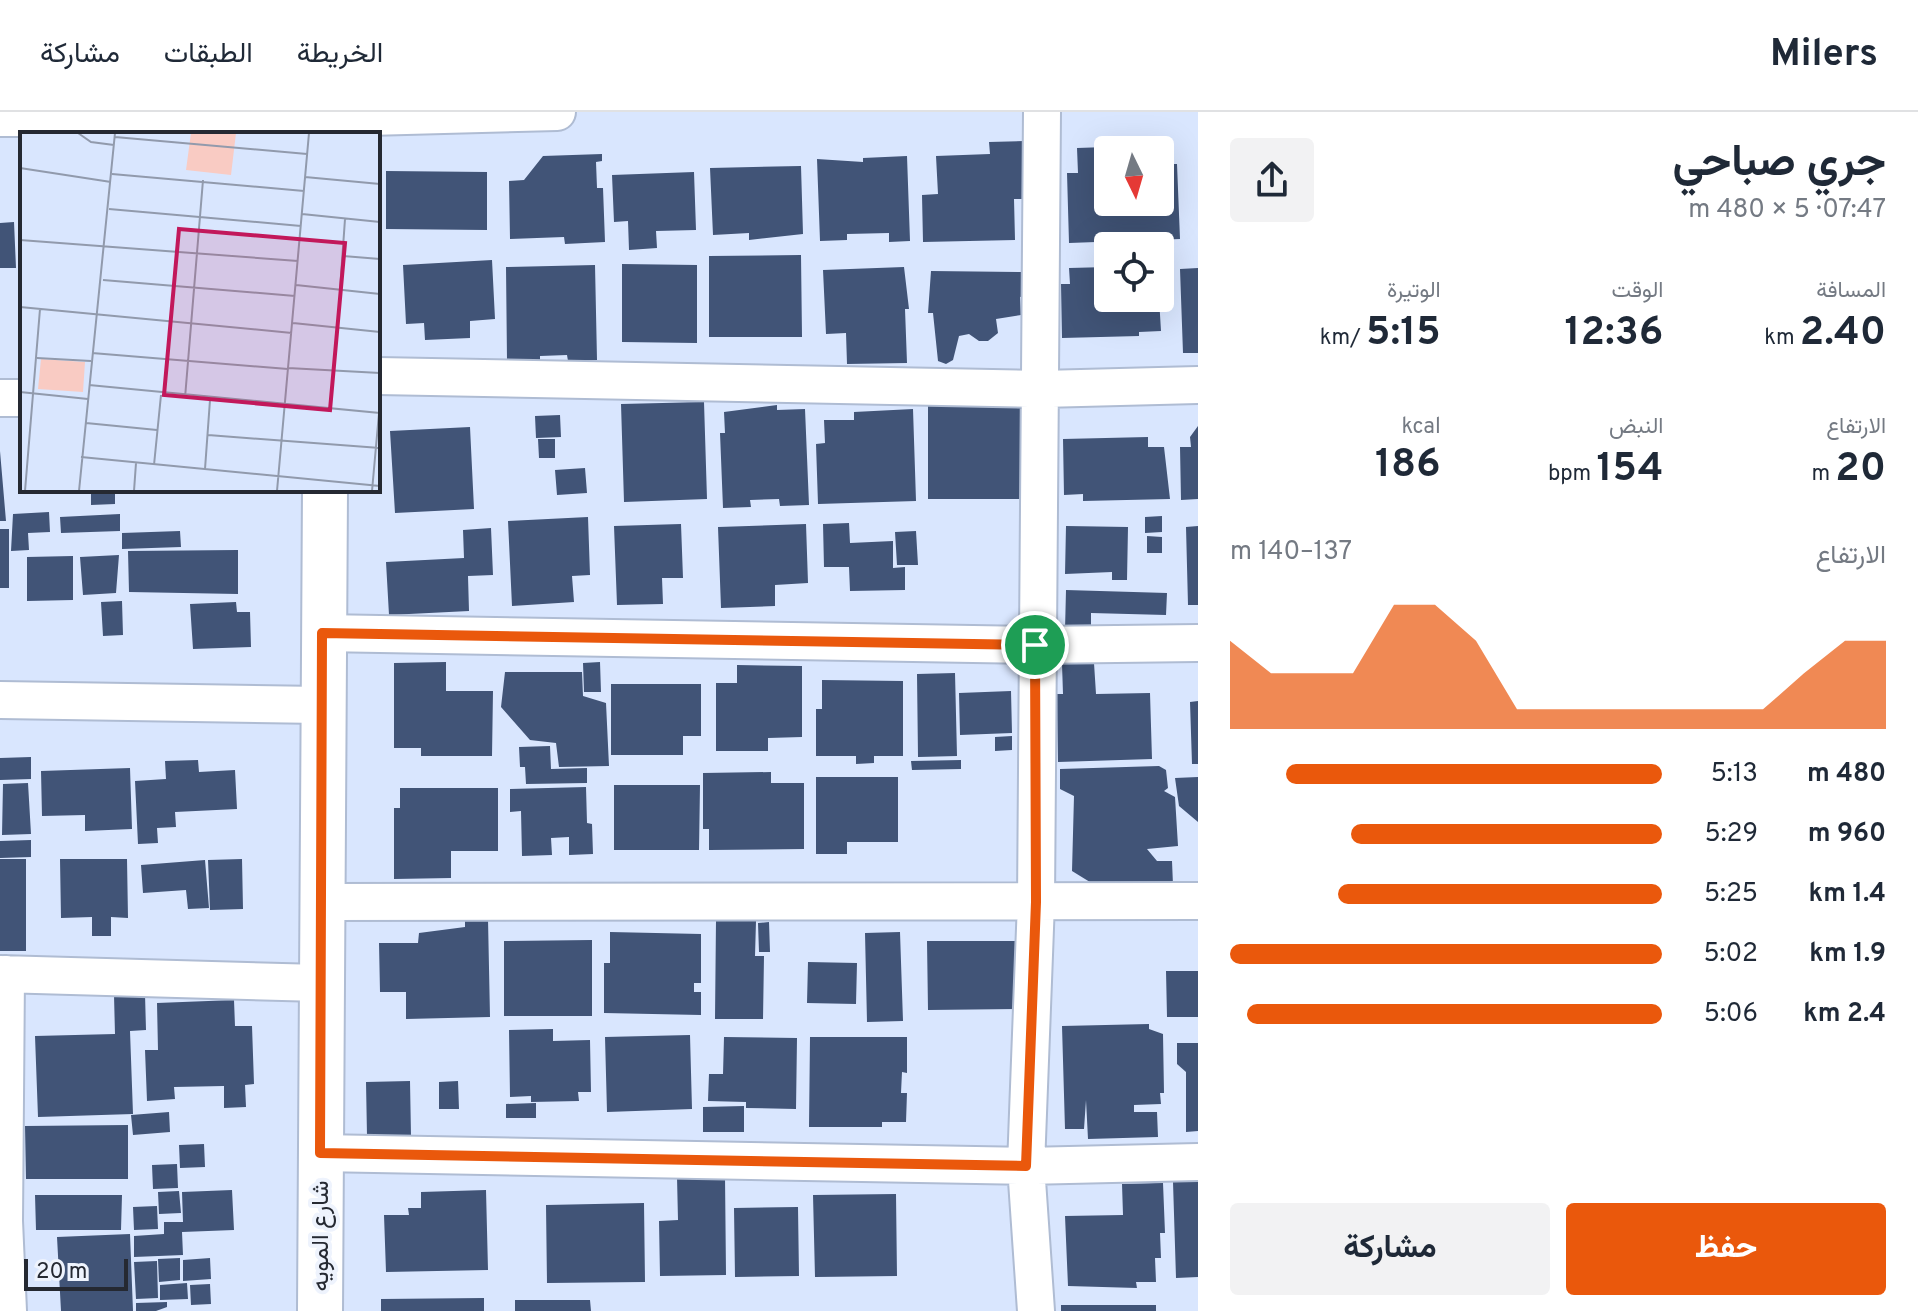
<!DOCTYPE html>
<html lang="ar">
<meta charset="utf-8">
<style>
:root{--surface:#fff;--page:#f2f2f3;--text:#1f2937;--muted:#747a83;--line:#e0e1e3;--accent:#ea580c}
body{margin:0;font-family:Overpass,Vazirmatn,sans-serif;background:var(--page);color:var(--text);direction:rtl;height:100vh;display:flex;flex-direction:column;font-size:30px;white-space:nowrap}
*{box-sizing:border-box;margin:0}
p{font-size:26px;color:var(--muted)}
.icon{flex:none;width:44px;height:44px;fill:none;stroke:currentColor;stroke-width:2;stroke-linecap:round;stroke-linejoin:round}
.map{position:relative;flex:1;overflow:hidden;direction:ltr}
.sheet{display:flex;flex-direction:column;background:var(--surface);width:720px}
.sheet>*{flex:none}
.needle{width:52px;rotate:175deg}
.tools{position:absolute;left:1094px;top:24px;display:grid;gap:16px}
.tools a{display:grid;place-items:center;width:80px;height:80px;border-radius:8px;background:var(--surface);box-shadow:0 8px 32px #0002;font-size:40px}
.scale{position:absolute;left:24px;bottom:20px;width:104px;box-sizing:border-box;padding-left:8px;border:4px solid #252932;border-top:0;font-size:22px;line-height:28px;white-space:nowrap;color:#252932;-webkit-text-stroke:6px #eef3fd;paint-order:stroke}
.pin{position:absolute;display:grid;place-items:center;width:68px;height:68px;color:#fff;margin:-34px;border:4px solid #fff;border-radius:50%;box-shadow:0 2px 8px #0007}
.round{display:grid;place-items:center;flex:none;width:84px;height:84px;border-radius:8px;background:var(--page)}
.summary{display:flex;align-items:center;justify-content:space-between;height:136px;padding:0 32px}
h1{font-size:44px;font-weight:700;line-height:60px}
.metrics{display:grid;grid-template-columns:repeat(3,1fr);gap:12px;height:136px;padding:8px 32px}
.metrics div{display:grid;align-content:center}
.metrics b{font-size:40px;font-weight:700}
.metrics small{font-size:22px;font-weight:400}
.metrics p{font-size:22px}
.chart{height:224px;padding:16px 32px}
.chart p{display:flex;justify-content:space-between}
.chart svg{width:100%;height:144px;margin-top:8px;fill:var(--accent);opacity:.7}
.cta{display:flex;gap:16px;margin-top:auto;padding:16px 32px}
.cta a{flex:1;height:92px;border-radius:8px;background:var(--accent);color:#fff;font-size:32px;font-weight:700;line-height:92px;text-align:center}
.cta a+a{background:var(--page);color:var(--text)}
ul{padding:0 32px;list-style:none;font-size:26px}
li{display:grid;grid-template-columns:128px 96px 1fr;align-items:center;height:60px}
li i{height:20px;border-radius:10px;background:var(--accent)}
header{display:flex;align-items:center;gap:48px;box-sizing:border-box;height:112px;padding:0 40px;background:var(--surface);border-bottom:2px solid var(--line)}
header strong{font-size:38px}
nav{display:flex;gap:44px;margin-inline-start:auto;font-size:28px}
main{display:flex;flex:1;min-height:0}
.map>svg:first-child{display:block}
.building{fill:#415477;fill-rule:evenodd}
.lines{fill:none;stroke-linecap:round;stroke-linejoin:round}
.minor-casing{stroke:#afbcd3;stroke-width:40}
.tertiary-casing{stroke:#afbcd3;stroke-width:48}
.minor{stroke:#fff;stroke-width:36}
.tertiary{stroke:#fff;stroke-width:44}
.route-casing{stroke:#fff;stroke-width:16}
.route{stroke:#ea580c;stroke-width:10}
.labels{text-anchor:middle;stroke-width:8;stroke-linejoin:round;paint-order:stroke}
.street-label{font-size:24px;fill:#252932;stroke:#eef3fd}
.inset-road{fill:none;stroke:#919aac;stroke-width:2}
.view{fill:#c2185b;fill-opacity:0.15;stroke:#c2185b;stroke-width:4}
.inset-edge{fill:none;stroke:#252932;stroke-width:4}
</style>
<header>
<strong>Milers</strong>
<nav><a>الخريطة</a><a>الطبقات</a><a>مشاركة</a></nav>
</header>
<main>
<section class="sheet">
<div class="summary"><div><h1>جري صباحي</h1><p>07:47 · 5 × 480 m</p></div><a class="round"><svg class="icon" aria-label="share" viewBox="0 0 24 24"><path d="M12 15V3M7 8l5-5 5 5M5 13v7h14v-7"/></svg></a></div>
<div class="metrics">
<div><p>المسافة</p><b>2.40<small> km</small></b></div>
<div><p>الوقت</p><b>12:36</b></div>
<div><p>الوتيرة</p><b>5:15<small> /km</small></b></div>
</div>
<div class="metrics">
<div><p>الارتفاع</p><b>20<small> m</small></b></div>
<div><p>النبض</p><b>154<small> bpm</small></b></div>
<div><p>kcal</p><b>186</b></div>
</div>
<div class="chart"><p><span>الارتفاع</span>137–140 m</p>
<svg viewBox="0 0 160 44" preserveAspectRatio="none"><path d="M0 44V17L10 27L20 27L30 27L40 6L50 6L60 17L70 38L80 38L90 38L100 38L110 38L120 38L130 38L140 27L150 17L160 17V44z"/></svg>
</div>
<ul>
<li><b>480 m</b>5:13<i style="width:87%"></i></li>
<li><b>960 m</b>5:29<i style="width:72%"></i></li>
<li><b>1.4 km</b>5:25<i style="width:75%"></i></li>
<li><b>1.9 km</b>5:02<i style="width:100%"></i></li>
<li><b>2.4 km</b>5:06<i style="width:96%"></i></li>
</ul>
<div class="cta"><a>حفظ</a><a>مشاركة</a></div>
</section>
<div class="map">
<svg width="1198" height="1199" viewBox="0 0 1198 1199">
<rect width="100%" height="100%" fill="#d9e6fe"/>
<path class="building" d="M1024 29 1025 87H1014L1015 128 923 130 922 83 938 82 936 44 990 42 989 30Z
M1166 33 1167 52H1177L1180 127 1128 129V134H1108V139H1096V130L1069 131 1067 61H1078L1077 36ZM1108 38H1160V90H1108Z
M602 42V49L596 50 597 76H603L605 130 565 132 564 125 510 127 509 69 524 68 543 44Z
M907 44 910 129 889 130V121L847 122V128L820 129 817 47 863 50V46Z
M801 54 803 122 749 128V121L713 123 710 56Z
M386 59 487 60V118L386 117Z
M694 60 696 118 656 119 657 136 629 138 628 109 614 110 612 63Z
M14 110 16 156H0V111Z
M801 143 802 225H709V144Z
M492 148 495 207 470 209V226L425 228 424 211 406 212 403 153Z
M622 152 697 153V231L622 230Z
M595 153 597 248 568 249 567 243 540 244V249H507L506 155Z
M904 155 909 197H905L907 251 847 252 846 221 826 222 823 158Z
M1108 155V186H1159L1161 219 1139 220V224L1062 226 1061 172H1070L1069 156Z
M1198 156V241H1183L1180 157Z
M931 159 1026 160V184L1020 185 1021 203 996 207 998 221 988 229H979L969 222 959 224 953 248 946 252 938 249 933 201H928Z
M928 289 1030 290 1029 387H928Z
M704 290 707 387 624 390 621 292Z
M777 293V298L805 297 809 393 780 394 779 387 750 388 751 395 723 396 720 321H725L724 300Z
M913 297 916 389 818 392 816 332 825 331 824 308H854V300Z
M560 303 561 325 536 326 535 304Z
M1198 314V387L1181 388 1180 335H1191L1190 325Z
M470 315 474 397 395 401 390 319Z
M1148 325V335H1164L1170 387 1083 389V382L1064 383 1063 327Z
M538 327H555V346H539Z
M0 339 6 409H0Z
M585 356 587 381 557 383 555 358Z
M91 378H115V392L91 393Z
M49 400 50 420 28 421 29 438 11 439 13 402Z
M120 402V419L61 421 60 405Z
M1162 404V420L1145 421V405Z
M588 405 590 463 572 464 574 490 512 494 508 409Z
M849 411 850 431 893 429V456L905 455V478L850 479 849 455H824L823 412Z
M681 412 683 466H662L663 492 617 493 614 414Z
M806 412 808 471 775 473V494L721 496 718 415Z
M1066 414 1128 415 1127 468H1112V460L1065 462Z
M1198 414V493H1188L1186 415Z
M491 416 493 463 468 464 469 499 389 503 386 450 464 446 463 418Z
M0 417H9V476H0Z
M180 419 181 435 122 437V421Z
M916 419 918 453H897L895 420Z
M1147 424 1162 425V441H1147Z
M238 438V482L129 480 128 439Z
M119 443 116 481 83 483 80 445Z
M73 444V488L27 489V445Z
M1066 478 1167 481 1166 503 1091 501V519L1065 518Z
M122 489 123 523 103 524 101 490Z
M236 490 237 500H250L251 535 193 537 190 492Z
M446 550V579H493L492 644H421V636H394V551Z
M600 550 601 580H584L583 551Z
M1094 551 1096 582 1150 581 1152 647 1058 650 1057 582H1063L1062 552Z
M737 553 802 554V625L768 626V639H716V571H737Z
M505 560H582L583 584 606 591 609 654 559 655 556 631 530 628 501 595Z
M955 561 957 644 918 645 917 562Z
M822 568 903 569V644H874V651L856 652V644H816V597H822Z
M611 572H701V624H683V643H611Z
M1011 579 1012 621 960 623 959 581Z
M1198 589V652H1192L1190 590Z
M1012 624V638L995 639V625Z
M550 634 551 657 587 656V671L526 672 525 655H520L519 635Z
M31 645V667L0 668V646Z
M198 648 199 660 235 658 237 697 175 700 176 715 157 716 158 731 138 732 135 669 166 667 165 649Z
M961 648V657L912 658 911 649Z
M1159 654 1166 658 1168 676 1164 679 1175 685 1178 734 1147 737 1157 749H1172L1173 773 1098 775 1072 759 1074 684 1060 677V657Z
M130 656 132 717 85 719V703L42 704 41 659Z
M771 660V671H804V737L709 738V717H703V661Z
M816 665H898V730H847V742H816Z
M1198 665V710L1179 694 1175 666Z
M28 671 31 722 2 723 3 672Z
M614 673H700L699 738H614Z
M586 675 587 711 592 712 593 742 569 743V725L551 726 552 743 522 744 521 699 510 700V677Z
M400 676H498V739H451V766L394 767V696H400Z
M31 728V745L0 746V729Z
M0 747H26V839H0Z
M60 747H127L128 806 111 805V824H92V805L61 806Z
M242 747 243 797 210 798 208 748Z
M205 748 209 796 188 797 186 778 143 781 141 753Z
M465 807H488L490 905 406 907V880H380L379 831H418L419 821 465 815Z
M716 808 756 809 755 844H764L763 907H715Z
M769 810 770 840H759L758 811Z
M610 820 701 822V871H694V880H701V903L604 901V851H610Z
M900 820 903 909 867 910 865 821Z
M592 828V904H504V829Z
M927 829H1015L1016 897 928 898Z
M808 850 857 851 856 892 807 891Z
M1166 859H1198V905H1167Z
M145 882 146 918 130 919 133 1002 38 1005 35 924 115 922 114 883Z
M234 888 235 914H252L254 972 245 973 246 995 224 996V974L174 975 175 987 147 989 145 938H158L157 891Z
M1149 912V917L1163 922 1164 981H1160L1161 992 1134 993V1000H1157L1158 1025 1088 1027 1086 988 1084 1017H1065L1062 914Z
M553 917V929L590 928 591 980H578L579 989 531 990V984L510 985 509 918Z
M690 923 692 997 607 1000 605 925Z
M724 925 797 926 796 997 746 996V990L708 989 709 962H723Z
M810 925H907V961L902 960 901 981H907L906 1010H882V1015H809Z
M1177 931H1198V1019L1186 1020V960L1177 952Z
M410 969 411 1024H367L366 970Z
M458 969 459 997H439V970Z
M536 991V1006H506V992Z
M744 994V1020H703V995Z
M169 1000 170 1020 133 1023 131 1003Z
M128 1013V1067H26L25 1014Z
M204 1032 205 1055 180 1056 179 1033Z
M177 1052 178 1076 153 1077 152 1053Z
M725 1064 726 1163 660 1164 659 1109 678 1108 677 1065Z
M1198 1069V1165L1176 1166 1173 1070Z
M1163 1071 1165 1121H1160L1161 1146H1155L1156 1170H1136L1137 1176 1068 1174 1065 1104 1123 1103 1122 1072Z
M232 1078 234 1118 182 1120 183 1143 134 1145V1124L164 1122V1110H183L182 1080Z
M486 1078 488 1158 386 1160 384 1103H409L408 1096H421V1080Z
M179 1079 181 1101 159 1102 158 1080Z
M896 1082 897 1164 815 1165 813 1083Z
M35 1083H122L121 1118H36Z
M644 1091 645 1170 547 1171 546 1093Z
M157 1094 158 1117 134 1118 133 1095Z
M798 1095 799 1164 735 1165 734 1096Z
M130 1122 133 1199H61L57 1125Z
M180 1146V1168L159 1170 158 1147Z
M210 1146 211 1167 183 1169V1148Z
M157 1149 158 1186 136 1187 134 1150Z
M187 1171 188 1187 160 1188V1173Z
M210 1172 211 1192 191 1193 190 1173Z
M484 1186V1199H381V1187Z
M515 1188H590L591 1199H515Z
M167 1190V1195L156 1199H136V1191Z
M1061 1193H1156V1199H1061Z"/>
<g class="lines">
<g class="minor-casing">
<path id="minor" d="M0 6H331L557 0
M378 264 1042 277 1198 273
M0 286H22
M322 521 1035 533 1198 531
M0 588 321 593
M321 790 1198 789
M0 862 320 871
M6 862 4 1109 8 1199
M320 1041 1026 1054 1198 1050
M1036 1199 1026 1054 1036 790 1042 0"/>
</g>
<g class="tertiary-casing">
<path id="tertiary" d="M331 22V0
M320 1199 325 378"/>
</g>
<use href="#minor" class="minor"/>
<use href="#tertiary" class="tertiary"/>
</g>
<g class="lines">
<g class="route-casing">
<path id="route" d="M322 521 1035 533 1036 790 1026 1054 320 1041Z"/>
</g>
<use href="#route" class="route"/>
</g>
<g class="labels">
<g class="street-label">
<text transform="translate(320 1124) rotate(-90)" y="8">شارع المويه</text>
</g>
</g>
<g transform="translate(20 20)">
<rect width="360" height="360" fill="#d9e6fe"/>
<path d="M171 1H216L211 43 166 38ZM21 227 65 230 63 260 18 257Z" fill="#f9cbc3"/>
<path class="inset-road" d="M58 1 71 10 94 13M95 5 287 22M0 36 91 50M92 42 284 59M285 45 360 52M89 77 281 94M282 82 360 90M0 108 278 129M323 124 360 127M83 148 275 164M276 153 360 162M320 158 325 87M0 175 272 201M273 191 360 200M72 221 268 237M17 226 71 229M268 236 360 241M69 253 360 281M0 260 68 267M165 266 183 48M66 291 137 298M188 303 360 316M61 325 360 354M134 333 141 263M185 337 190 268M5 359 20 177M59 359 95 1M114 359 116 331M257 359 289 1M352 359 360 270"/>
<path class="view" d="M159 97 325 111 310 278 144 263Z"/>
<rect width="360" height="360" class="inset-edge"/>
</g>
</svg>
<div class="tools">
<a><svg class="needle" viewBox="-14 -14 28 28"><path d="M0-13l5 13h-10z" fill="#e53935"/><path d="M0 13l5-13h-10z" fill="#747a83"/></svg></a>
<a><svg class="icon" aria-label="locate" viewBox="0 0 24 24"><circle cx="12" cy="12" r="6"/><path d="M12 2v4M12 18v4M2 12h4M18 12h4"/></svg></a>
</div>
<div class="scale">20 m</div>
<div class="pin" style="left:1035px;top:533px;background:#1e9e55"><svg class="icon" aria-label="arrive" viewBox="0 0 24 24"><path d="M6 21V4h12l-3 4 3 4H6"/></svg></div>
</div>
</main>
